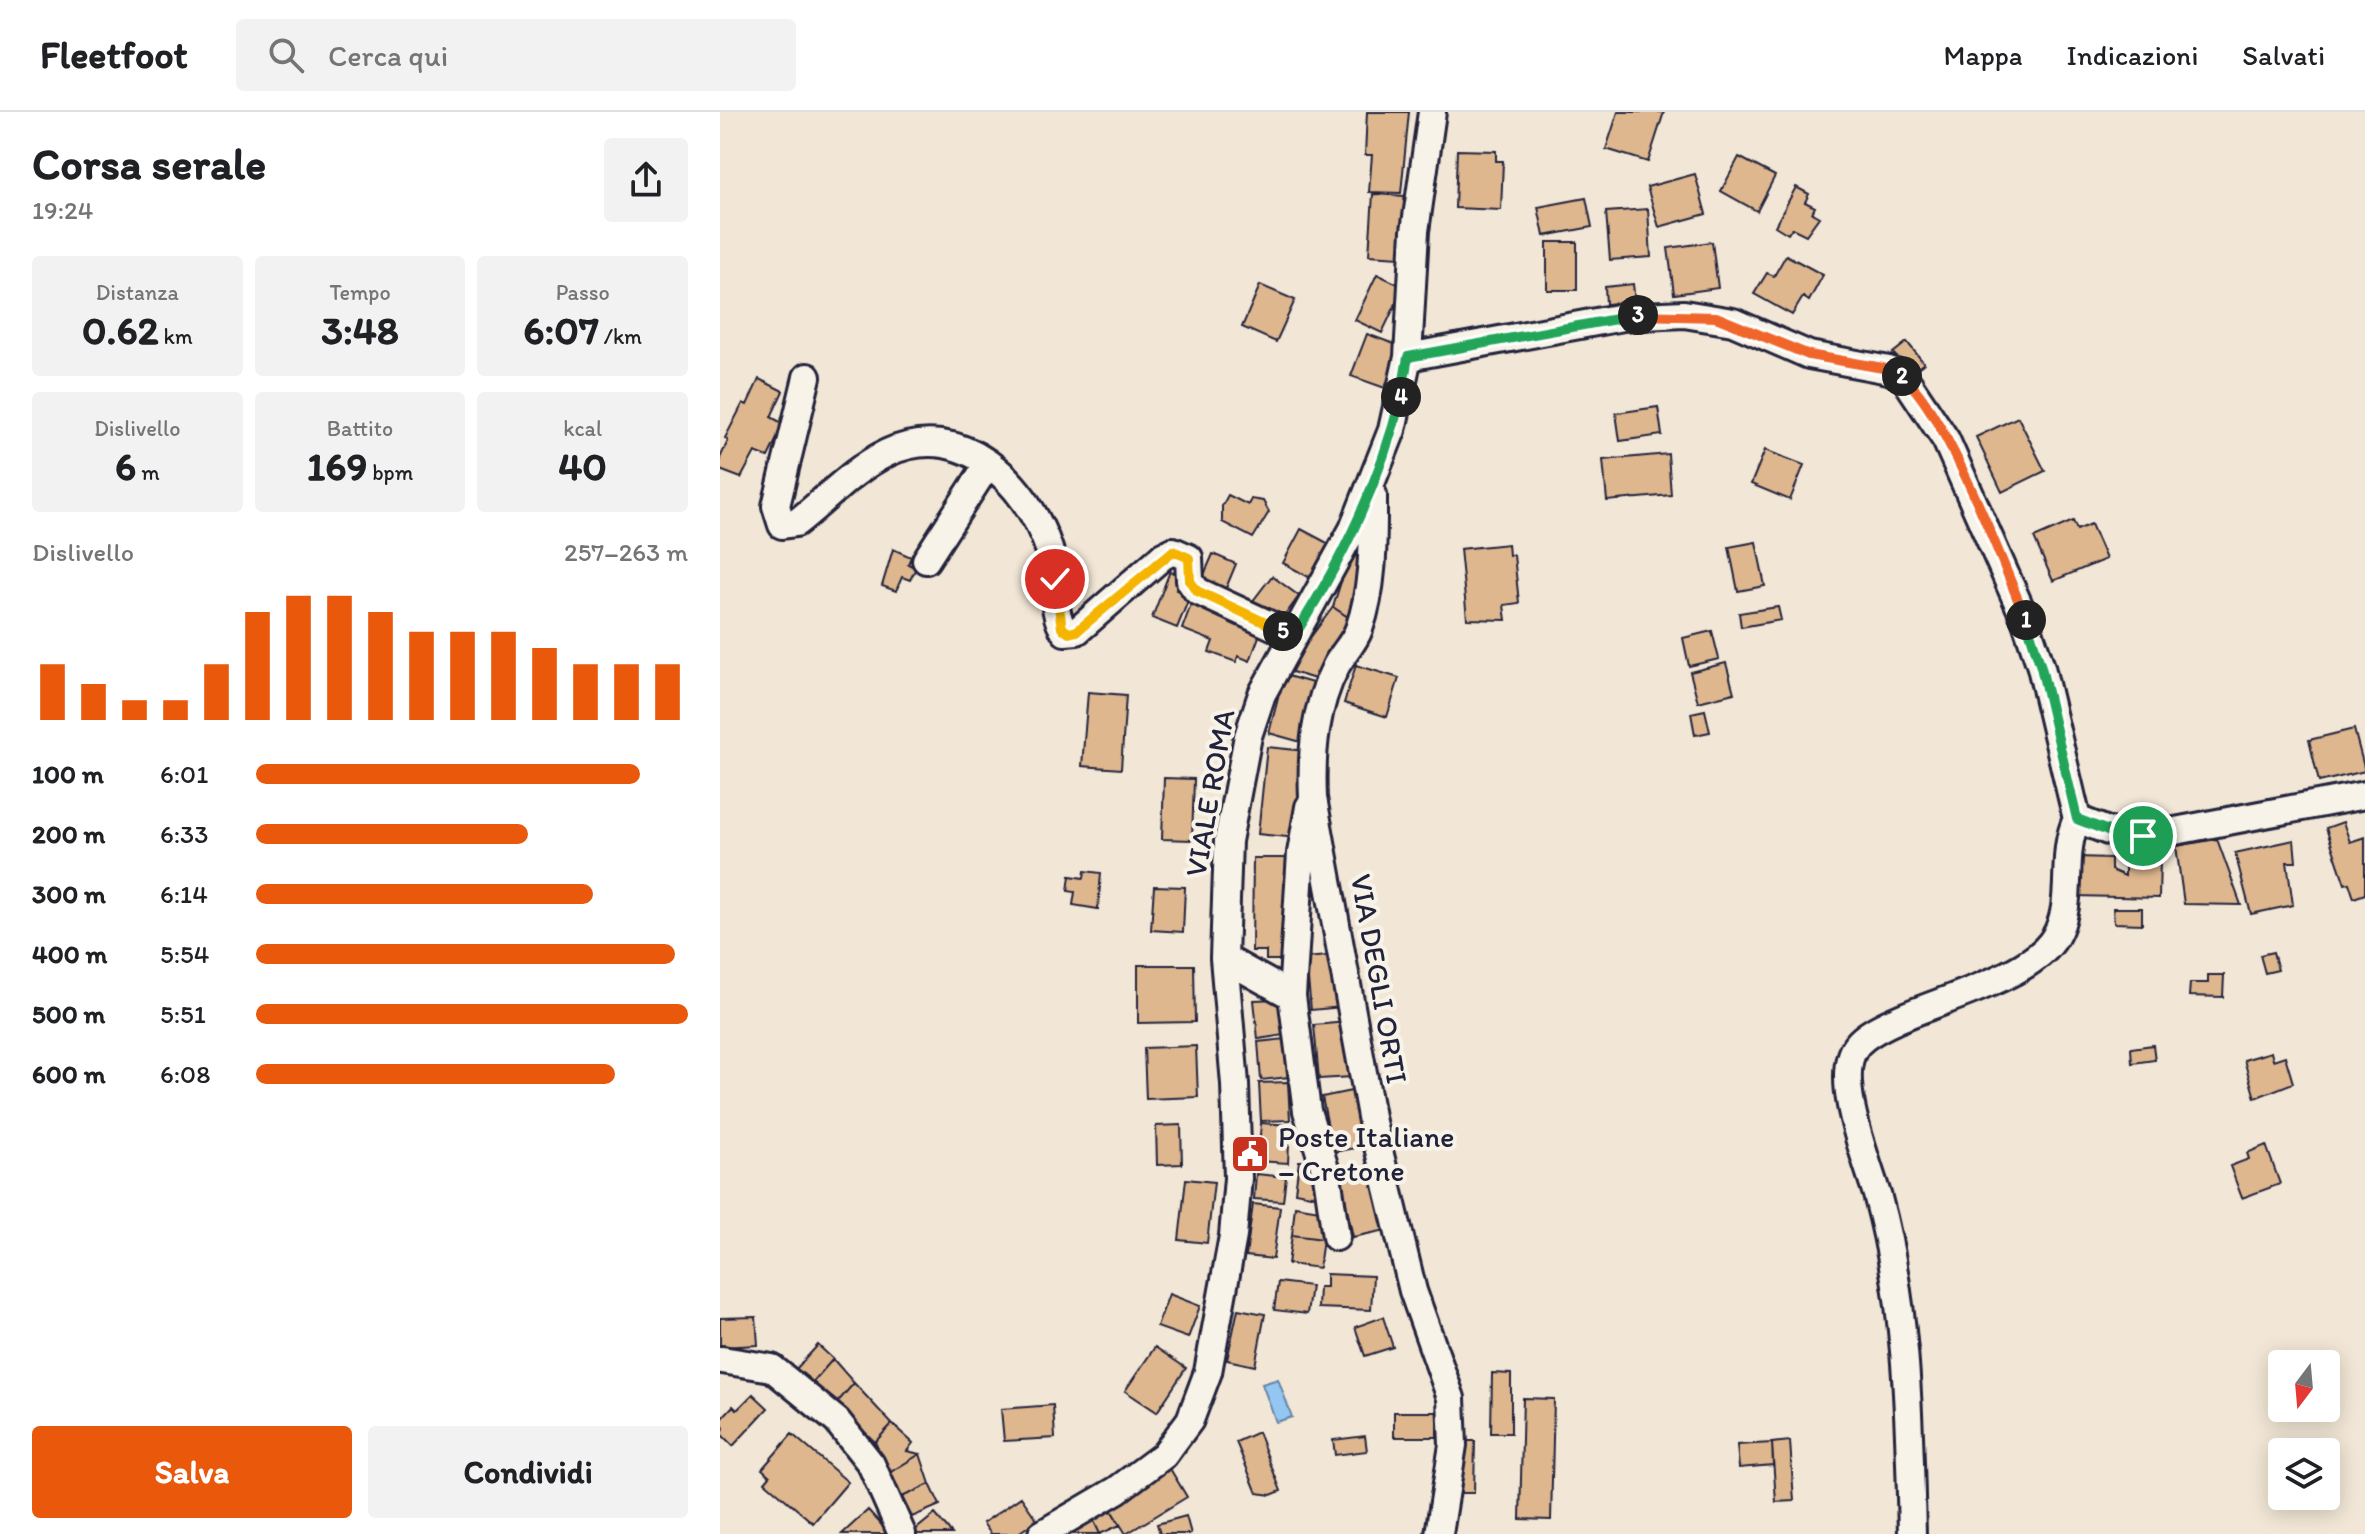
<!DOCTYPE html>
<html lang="it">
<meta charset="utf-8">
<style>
:root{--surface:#fff;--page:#f2f2f2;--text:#202124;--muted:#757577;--line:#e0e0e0;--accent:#ea580c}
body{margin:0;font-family:Itim,sans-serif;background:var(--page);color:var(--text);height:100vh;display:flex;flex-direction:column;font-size:30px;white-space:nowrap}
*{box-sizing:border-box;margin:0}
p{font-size:26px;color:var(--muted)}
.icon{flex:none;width:44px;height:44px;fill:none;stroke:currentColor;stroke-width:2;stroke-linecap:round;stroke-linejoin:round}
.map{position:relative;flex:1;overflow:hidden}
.panel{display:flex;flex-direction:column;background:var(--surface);width:720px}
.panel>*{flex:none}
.needle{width:52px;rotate:196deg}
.controls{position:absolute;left:1548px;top:1238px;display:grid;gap:16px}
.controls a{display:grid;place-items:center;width:72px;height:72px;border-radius:8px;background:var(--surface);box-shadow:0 4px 20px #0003;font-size:40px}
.pin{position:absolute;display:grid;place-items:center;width:68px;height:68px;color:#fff;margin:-34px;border:4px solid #fff;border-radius:50%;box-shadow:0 2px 8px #0007}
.km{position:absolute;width:40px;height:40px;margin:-20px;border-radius:50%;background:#222;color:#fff;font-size:22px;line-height:40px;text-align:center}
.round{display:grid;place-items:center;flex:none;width:84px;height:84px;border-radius:8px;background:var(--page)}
.overview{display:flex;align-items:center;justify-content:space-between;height:136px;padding:0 32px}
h1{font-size:44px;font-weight:700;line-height:60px}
.stats{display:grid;grid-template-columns:repeat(3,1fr);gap:12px;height:136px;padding:8px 32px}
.stats div{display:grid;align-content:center;border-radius:8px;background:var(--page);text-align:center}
.stats b{font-size:40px;font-weight:700}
.stats small{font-size:22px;font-weight:400}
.stats p{font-size:22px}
.chart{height:224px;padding:16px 32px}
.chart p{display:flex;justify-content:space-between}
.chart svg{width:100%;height:144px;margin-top:8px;stroke:var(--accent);stroke-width:6}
.action{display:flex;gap:16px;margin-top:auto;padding:16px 32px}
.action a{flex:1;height:92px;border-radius:8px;background:var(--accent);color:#fff;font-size:32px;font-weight:700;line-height:92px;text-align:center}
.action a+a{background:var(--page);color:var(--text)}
ul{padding:0 32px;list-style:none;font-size:26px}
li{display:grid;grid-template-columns:128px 96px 1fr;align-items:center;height:60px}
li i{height:20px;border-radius:10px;background:var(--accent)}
header{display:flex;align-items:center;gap:48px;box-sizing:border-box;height:112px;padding:0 40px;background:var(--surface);border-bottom:2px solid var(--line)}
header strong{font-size:38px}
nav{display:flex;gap:44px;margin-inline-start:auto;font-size:28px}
.search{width:560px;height:72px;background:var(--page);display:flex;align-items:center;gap:20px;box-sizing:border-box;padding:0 28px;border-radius:8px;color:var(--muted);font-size:30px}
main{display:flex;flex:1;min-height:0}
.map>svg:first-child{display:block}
.water{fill:#93c6f0;stroke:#6684a8;stroke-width:2}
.building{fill:#deb78f;stroke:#22223b;stroke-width:2}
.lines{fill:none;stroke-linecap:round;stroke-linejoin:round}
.minor-casing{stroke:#22223b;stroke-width:32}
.minor{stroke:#f7f3e8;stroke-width:26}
.split-1-casing{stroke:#fff;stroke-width:16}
.split-2-casing{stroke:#fff;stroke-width:16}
.split-3-casing{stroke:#fff;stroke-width:16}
.split-4-casing{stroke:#fff;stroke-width:16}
.split-5-casing{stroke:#fff;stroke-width:16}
.split-6-casing{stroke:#fff;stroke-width:16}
.split-7-casing{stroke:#fff;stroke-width:16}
.split-1{stroke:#22a559;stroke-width:10}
.split-2{stroke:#f0652b;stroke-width:10}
.split-3{stroke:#f0652b;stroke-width:10}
.split-4{stroke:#22a559;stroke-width:10}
.split-5{stroke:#22a559;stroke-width:10}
.split-6{stroke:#f5b400;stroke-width:10}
.split-7{stroke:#f5b400;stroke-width:10}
.labels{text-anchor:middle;stroke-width:8;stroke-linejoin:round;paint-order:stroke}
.street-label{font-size:30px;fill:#22223b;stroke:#f7f3e8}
.poi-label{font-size:30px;fill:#22223b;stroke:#f7f3e8;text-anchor:start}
</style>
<header>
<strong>Fleetfoot</strong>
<div class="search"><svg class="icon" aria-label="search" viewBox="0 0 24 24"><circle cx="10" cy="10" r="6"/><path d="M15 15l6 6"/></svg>Cerca qui</div>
<nav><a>Mappa</a><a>Indicazioni</a><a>Salvati</a></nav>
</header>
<main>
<section class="panel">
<div class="overview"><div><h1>Corsa serale</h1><p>19:24</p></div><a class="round"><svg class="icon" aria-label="share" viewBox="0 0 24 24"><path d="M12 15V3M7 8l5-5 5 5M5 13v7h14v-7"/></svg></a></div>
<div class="stats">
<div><p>Distanza</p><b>0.62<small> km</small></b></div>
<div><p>Tempo</p><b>3:48</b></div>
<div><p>Passo</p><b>6:07<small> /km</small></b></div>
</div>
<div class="stats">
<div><p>Dislivello</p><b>6<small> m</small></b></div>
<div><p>Battito</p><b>169<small> bpm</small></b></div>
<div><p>kcal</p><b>40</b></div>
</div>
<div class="chart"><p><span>Dislivello</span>257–263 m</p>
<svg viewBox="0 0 160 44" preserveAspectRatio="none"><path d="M5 44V27M15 44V33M25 44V38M35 44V38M45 44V27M55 44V11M65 44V6M75 44V6M85 44V11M95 44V17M105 44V17M115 44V17M125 44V22M135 44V27M145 44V27M155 44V27"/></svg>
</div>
<ul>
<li><b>100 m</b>6:01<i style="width:89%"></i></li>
<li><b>200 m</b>6:33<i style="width:63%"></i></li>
<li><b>300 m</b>6:14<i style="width:78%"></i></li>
<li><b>400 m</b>5:54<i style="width:97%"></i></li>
<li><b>500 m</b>5:51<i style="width:100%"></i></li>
<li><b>600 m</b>6:08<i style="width:83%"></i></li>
</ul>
<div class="action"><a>Salva</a><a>Condividi</a></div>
</section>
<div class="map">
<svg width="1645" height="1422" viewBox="0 0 1645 1422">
<rect width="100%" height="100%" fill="#f2e7d6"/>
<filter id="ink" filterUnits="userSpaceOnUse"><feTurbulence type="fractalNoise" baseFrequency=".0125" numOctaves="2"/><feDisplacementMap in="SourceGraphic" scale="16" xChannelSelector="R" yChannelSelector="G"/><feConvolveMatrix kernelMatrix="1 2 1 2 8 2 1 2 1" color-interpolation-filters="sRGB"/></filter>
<g filter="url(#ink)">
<path class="water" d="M558 1267 572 1305 556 1310 542 1272Z"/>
<path class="building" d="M647 0H689L681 81 649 80 652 43H645Z
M898 0H944L928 50 886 37Z
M737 38 776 39V49H783L781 98 735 96Z
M1019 45 1055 64 1037 99 1001 79Z
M975 62 986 102 939 115 927 75Z
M1076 75 1089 82 1085 90 1095 95 1092 101 1099 105 1086 123 1072 116 1068 122 1055 114Z
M653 82 685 84 680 145 649 143Z
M866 86 872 115 824 124 818 95Z
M928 97 931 145 890 148 886 100Z
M827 130H857V178H827Z
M992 130 998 176 954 182 948 136Z
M1066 143 1103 163 1089 189 1083 185 1072 203 1034 182 1047 161 1054 164Z
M657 162 684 175 662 221 635 208Z
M913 172 915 190 886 192 885 175Z
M540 173 575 188 556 230 522 215Z
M647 222 680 234 665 276 631 264Z
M1187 230 1204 251 1190 262 1173 241Z
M39 267 63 279 51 305 64 312 48 345 35 340 21 366 0 358V346L8 329 5 326 23 291 27 293Z
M938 295 942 323 900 329 896 301Z
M1298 305 1325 359 1282 380 1256 325Z
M1045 338 1084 353 1070 388 1031 372Z
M948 342 951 383 887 389 883 348Z
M508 383 528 393 531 387 543 389 549 400 533 426 502 410V394Z
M1353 409 1357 418 1371 412 1386 447 1333 469 1314 426Z
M581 417 613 434 594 468 563 451Z
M1036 430 1045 474 1018 479 1009 435Z
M788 432 789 443H794L799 491 784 493 786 508 747 507 740 437Z
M173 437 191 445 188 452 196 456 190 468 182 465 176 479 162 474Z
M631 438 642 441 628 505 613 495Z
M493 442 516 452 501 488 477 479Z
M450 459 461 464 456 478 470 484 457 516 432 506Z
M552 464 579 484 560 510 532 490Z
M472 490 542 516 530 549 518 544 516 550 489 540 493 529 462 517Z
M613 495 628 505V510L636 517 595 567 569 559 573 549Z
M1058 495 1061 508 1021 515 1019 501Z
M992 519 999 547 969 554 963 526Z
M1006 551 1014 581 978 590 970 560Z
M636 553 679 566 667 605 624 591Z
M564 563 596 572 581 630 549 621Z
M368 580 406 583 401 657 362 654Z
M985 598 990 620 975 623 971 601Z
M1634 617 1645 659 1599 670 1589 628Z
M547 635 586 639 576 726 538 722Z
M444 666 474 667 472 728 442 727Z
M1623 710 1630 730 1645 725V782L1634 786 1629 771 1625 772 1606 716Z
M1497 727 1521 793 1464 792 1456 734Z
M1574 728 1576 750H1567L1573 793 1531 802 1515 741Z
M1357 745 1391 746V758L1405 764V747H1440L1439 786 1356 784Z
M533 746H570L569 848H546V839H532Z
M365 759 381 761 378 797 353 793 355 780 348 779 350 764 364 766Z
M434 774 465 775 463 820 431 818Z
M1393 796H1422V812L1394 811Z
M1553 840 1558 858 1545 861 1540 843Z
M618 843 622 895 591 898 586 846Z
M418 853H474L475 910 418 911Z
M1488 863H1504L1503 885 1469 884 1470 871H1488Z
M558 887 564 923 538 927 534 888Z
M627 910 632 965 599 967 594 913Z
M565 927 569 965 541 968 538 930Z
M1433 933 1435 948 1412 951 1411 936Z
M476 934 478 985 426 987 424 936Z
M1551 940 1553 948 1565 944 1573 971 1535 986 1524 948Z
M568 970 570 1008 541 1009 539 971Z
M636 978 647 1034 613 1040 602 985Z
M541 1011 570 1013 568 1051 538 1049Z
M461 1013 462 1052 437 1053 436 1014Z
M1546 1033 1560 1072 1522 1086 1510 1054 1529 1047 1527 1041Z
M579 1049 601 1050V1085L575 1080Z
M659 1060 671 1117 633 1125 621 1068Z
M536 1062 566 1065 563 1089 534 1087Z
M466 1067 494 1070 487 1131 459 1128Z
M533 1092 560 1095 553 1147 526 1144Z
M575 1094 606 1099 603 1127 572 1123Z
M572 1123 603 1127 599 1156 568 1152Z
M606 1162 653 1164 651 1198 598 1196 599 1175H606Z
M558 1170 591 1174 587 1202 554 1198Z
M449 1182 480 1194 468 1226 437 1215Z
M518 1197 545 1202 535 1254 507 1248Z
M36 1205 38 1233 0 1235V1206Z
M663 1205 673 1235 645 1244 635 1215Z
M98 1233 113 1247 92 1271 76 1257Z
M435 1235 466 1256 437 1300 405 1279Z
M113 1247 134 1271 116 1292 92 1271Z
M772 1261 791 1262V1321H771Z
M134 1271 172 1312 155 1330 116 1292Z
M33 1282 48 1296 13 1334 0 1321 4 1316 0 1308 13 1294 17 1298Z
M803 1286 834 1287 831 1408 800 1407Z
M333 1293 335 1326 284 1329 281 1297Z
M674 1300H717V1325H674Z
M172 1312 193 1331 187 1339 200 1342 169 1361 155 1330Z
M538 1320 561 1379 551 1383 537 1381 516 1330Z
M72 1322 128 1370 93 1411 45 1370 50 1364 42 1357Z
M645 1324 647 1339 615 1343 613 1328Z
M735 1329H755L754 1381H734Z
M1070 1329 1074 1389 1056 1390 1052 1331Z
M1052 1331 1053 1353 1019 1356 1017 1333Z
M200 1342 210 1372 182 1385 169 1361Z
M449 1355 467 1385 406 1422 388 1393Z
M210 1372 220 1393 192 1405 182 1385Z
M301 1385 317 1408 297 1422H271L263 1411Z
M388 1393 400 1413 380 1422 371 1403Z
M148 1398 170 1422H122Z
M215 1402 232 1422H196L194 1419Z
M371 1403 380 1422H340Z
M466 1404 471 1422H440L437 1412Z"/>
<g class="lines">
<g class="minor-casing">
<path id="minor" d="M688 245 903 205 964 202 1013 210 1089 243 1169 258 1184 265 1226 328 1305 507 1321 555 1357 707 1388 719 1434 723 1645 683
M87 265 56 394 62 413 76 411C106 388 132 358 167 341 242 306 307 371 329 437 337 461 330 500 345 520L357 519 443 444 453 439 469 446 470 469 477 479 574 524
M653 383C653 428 654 475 639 517 634 531 623 541 616 554 595 595 591 640 593 686L652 1010 693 1179 731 1286 733 1333 719 1422
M206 448 268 352
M589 695 581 741 572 884 587 999 607 1063 616 1125
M504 846 572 884
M2 1248 52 1256 117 1309 151 1352 182 1422
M322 1422 397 1378 444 1343 470 1308 488 1260 513 1124 518 1066 515 972 504 846 508 729 528 624 542 582 633 417 672 318 688 245 695 119 712 0
M1192 1422C1189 1308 1188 1196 1158 1086 1148 1051 1112 965 1136 934 1145 922 1163 914 1176 908 1218 888 1312 865 1335 825 1356 789 1339 744 1357 707"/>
</g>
<use href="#minor" class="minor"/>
</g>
</g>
<g class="lines" filter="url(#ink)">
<g class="split-1-casing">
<path id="split-1" d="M1306 508 1321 555 1357 707 1388 719 1423 724"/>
</g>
<g class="split-2-casing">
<path id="split-2" d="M1182 264C1225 298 1284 453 1306 508"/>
</g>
<g class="split-3-casing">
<path id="split-3" d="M918 203 996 205 1089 243 1163 256 1182 264"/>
</g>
<g class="split-4-casing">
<path id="split-4" d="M681 285 688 245 918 203"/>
</g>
<g class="split-5-casing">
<path id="split-5" d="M563 519 574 524C621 451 660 370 681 285"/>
</g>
<g class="split-6-casing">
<path id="split-6" d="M357 519 453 439 469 446 470 469 477 479 563 519"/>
</g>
<g class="split-7-casing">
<path id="split-7" d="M335 467 342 516 349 521 357 519"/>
</g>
<use href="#split-1" class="split-1"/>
<use href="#split-2" class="split-2"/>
<use href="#split-3" class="split-3"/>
<use href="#split-4" class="split-4"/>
<use href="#split-5" class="split-5"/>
<use href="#split-6" class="split-6"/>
<use href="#split-7" class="split-7"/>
</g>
<defs>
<g id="civic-square" transform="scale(2)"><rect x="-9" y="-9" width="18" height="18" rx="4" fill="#c8321e" stroke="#f7f3e8"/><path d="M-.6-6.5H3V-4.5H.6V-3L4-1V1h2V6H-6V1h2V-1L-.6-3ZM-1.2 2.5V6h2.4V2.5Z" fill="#fff"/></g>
</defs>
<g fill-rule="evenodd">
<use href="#civic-square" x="530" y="1042"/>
</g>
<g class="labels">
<g class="street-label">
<text transform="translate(490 681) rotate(-80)" y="10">VIALE ROMA</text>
<text transform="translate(659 867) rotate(80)" y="10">VIA DEGLI ORTI</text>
</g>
<g class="poi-label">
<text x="558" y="1035">Poste Italiane<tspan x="558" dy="34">– Cretone</tspan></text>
</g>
</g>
</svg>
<div class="controls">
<a><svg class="needle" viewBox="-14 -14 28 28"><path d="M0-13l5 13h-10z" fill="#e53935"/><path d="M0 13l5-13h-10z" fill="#757577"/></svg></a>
<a><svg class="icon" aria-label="layers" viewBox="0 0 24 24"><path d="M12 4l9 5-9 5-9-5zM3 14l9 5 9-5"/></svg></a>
</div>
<div class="pin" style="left:1423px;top:724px;background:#1e9e55"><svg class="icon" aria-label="arrive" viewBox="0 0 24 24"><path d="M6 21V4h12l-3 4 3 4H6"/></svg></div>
<div class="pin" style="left:335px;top:467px;background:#d93025"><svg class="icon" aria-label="check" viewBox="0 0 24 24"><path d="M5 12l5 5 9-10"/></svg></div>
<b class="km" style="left:1306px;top:508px">1</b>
<b class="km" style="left:1182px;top:264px">2</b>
<b class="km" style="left:918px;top:203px">3</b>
<b class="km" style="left:681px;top:285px">4</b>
<b class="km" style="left:563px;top:519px">5</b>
</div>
</main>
